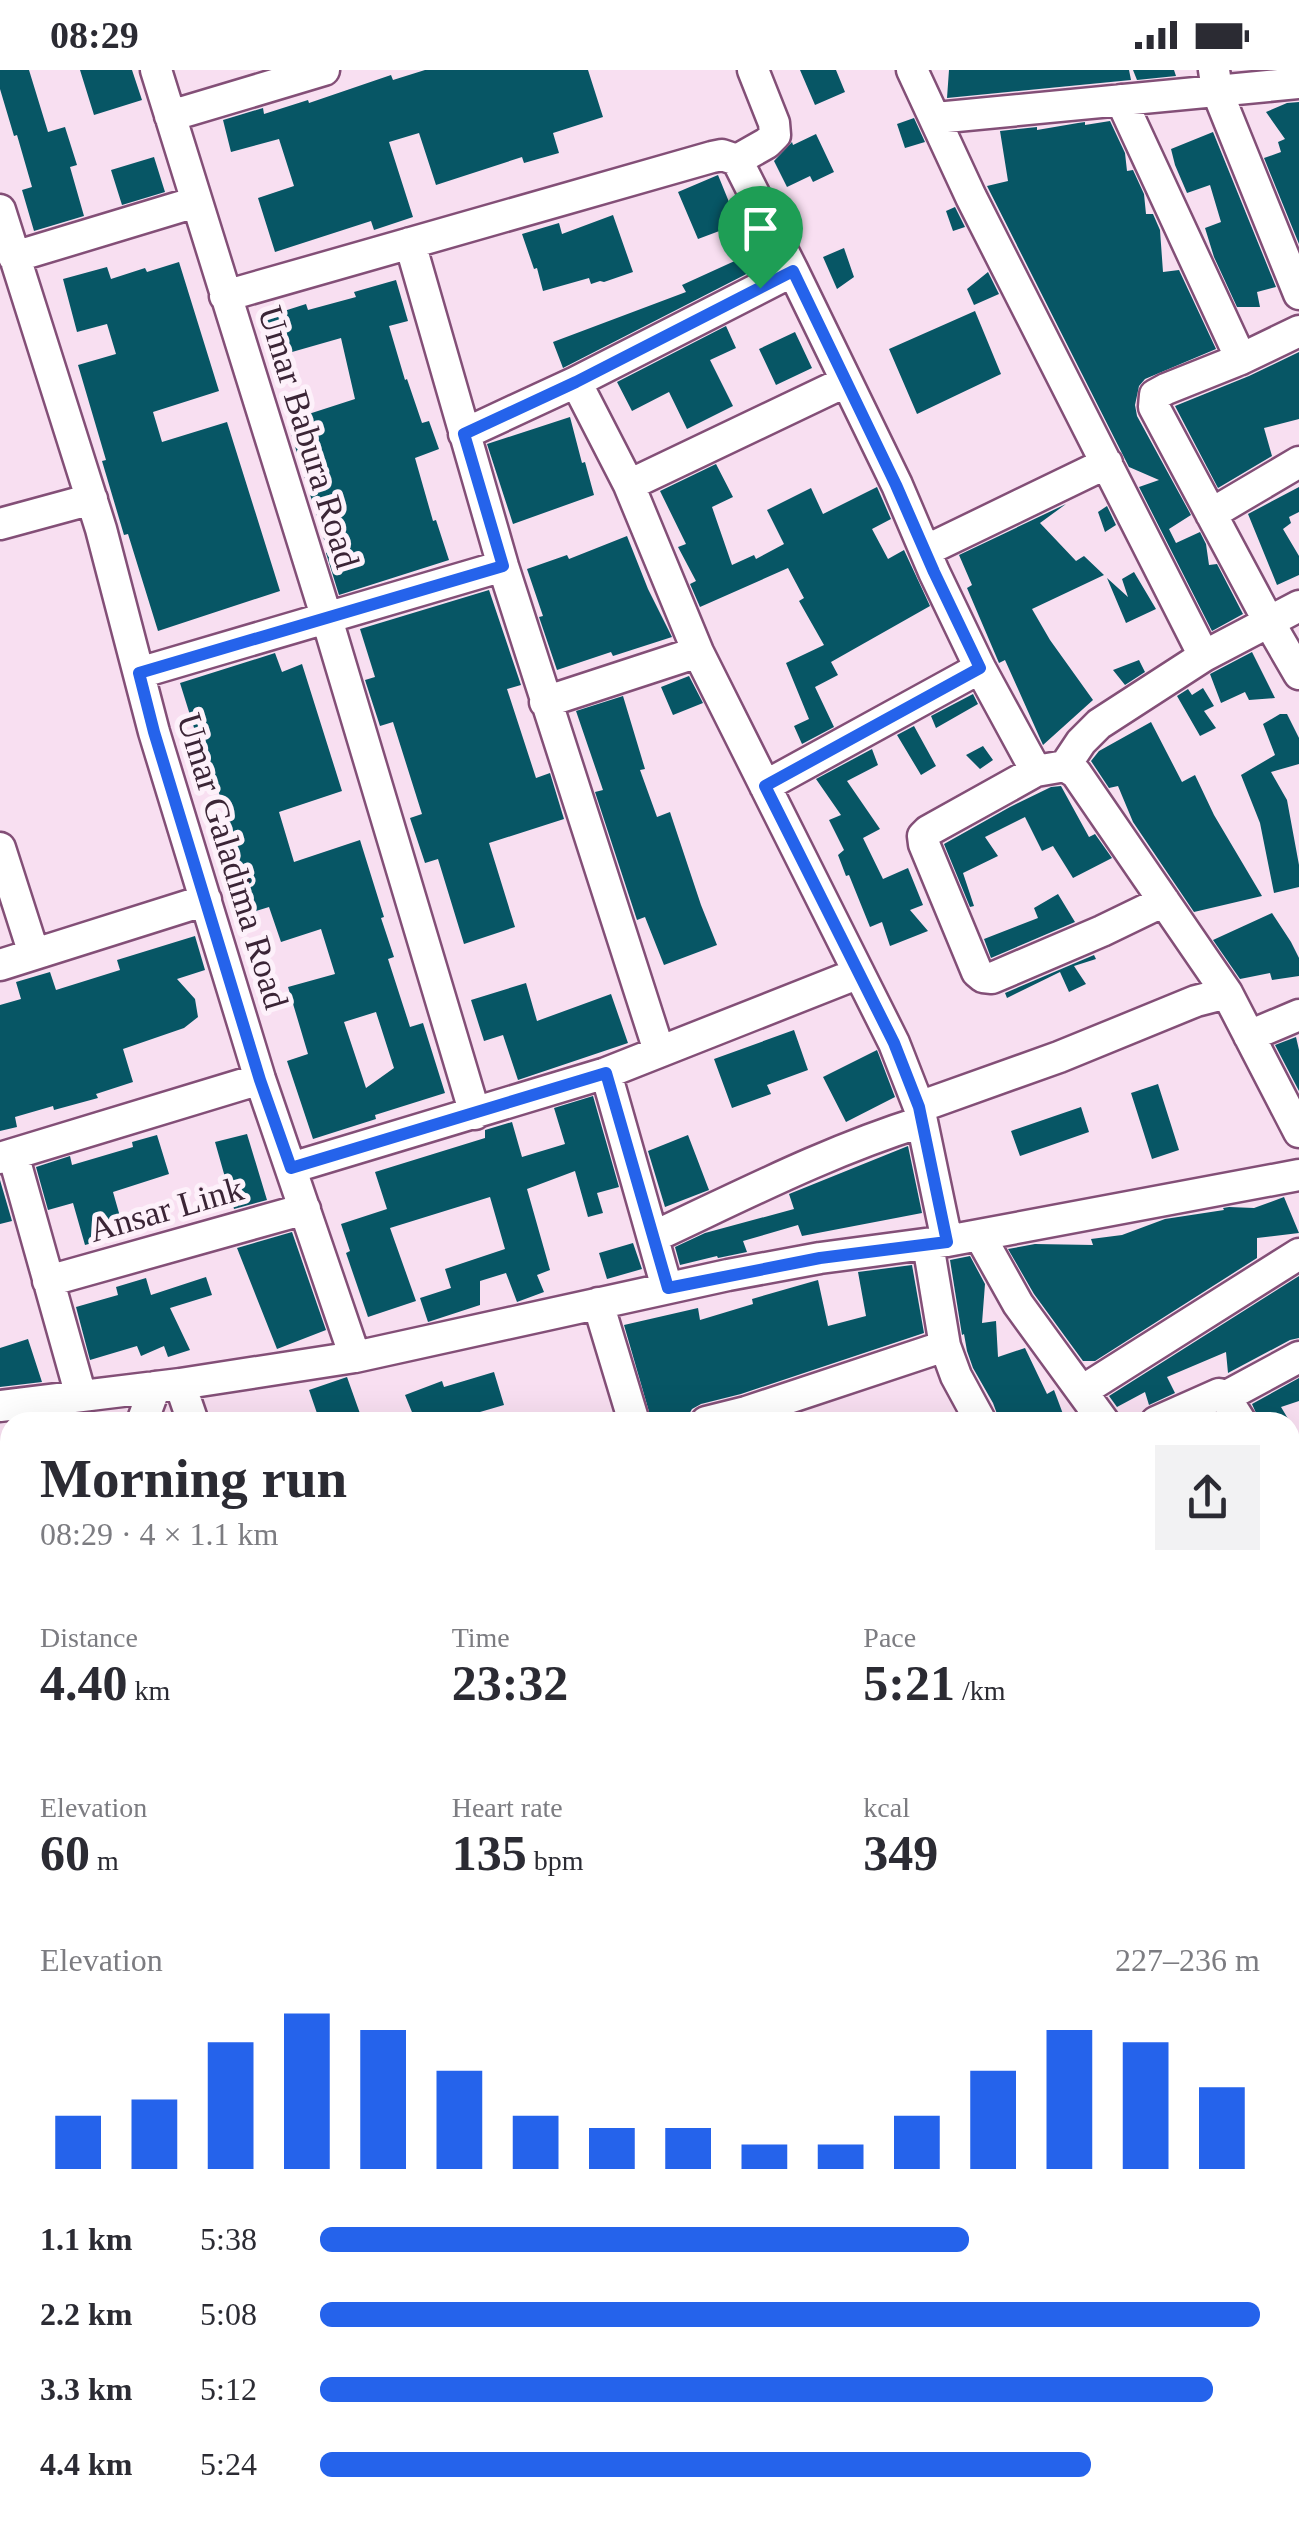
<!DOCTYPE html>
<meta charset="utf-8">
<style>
:root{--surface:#fff;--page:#f2f2f3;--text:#2b2b33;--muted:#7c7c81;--accent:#2563eb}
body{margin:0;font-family:Georgia,serif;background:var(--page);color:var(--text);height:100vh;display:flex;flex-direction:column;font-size:38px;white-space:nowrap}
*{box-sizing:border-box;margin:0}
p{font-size:32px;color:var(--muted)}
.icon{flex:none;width:55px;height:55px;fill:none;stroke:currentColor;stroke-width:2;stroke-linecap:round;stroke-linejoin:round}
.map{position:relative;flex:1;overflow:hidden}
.side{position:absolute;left:0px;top:1342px;width:1300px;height:1112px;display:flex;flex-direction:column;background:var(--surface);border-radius:30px 30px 0 0;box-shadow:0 10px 40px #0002}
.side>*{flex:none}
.pin{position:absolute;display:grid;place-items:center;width:85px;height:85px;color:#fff;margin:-102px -42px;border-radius:50% 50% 50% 0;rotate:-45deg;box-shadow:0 0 10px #0007}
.pin .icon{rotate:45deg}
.round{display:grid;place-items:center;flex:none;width:105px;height:105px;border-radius:0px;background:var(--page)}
.headline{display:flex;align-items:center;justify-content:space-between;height:170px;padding:0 40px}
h1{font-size:55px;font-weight:700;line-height:75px}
.metrics{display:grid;grid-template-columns:repeat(3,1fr);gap:15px;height:170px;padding:10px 40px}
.metrics div{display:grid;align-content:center}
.metrics b{font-size:50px;font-weight:700}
.metrics small{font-size:28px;font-weight:400}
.metrics p{font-size:28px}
.chart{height:280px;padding:20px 40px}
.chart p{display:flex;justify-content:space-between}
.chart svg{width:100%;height:180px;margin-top:10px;stroke:var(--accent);stroke-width:6}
ul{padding:0 40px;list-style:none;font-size:32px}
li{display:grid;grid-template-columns:160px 120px 1fr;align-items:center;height:75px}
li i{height:25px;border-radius:12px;background:var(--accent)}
.status{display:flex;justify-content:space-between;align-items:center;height:70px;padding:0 50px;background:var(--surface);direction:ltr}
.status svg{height:28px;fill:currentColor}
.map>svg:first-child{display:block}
.building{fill:#075665;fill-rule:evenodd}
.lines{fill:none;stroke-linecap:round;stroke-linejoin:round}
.minor-casing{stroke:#834f77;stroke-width:35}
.minor{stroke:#fff;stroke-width:30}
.route-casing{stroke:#fff;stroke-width:20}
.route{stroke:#2563eb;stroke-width:12}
.labels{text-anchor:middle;stroke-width:10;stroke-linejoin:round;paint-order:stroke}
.street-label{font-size:35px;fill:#3b2536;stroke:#fdf1fa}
</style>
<div class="status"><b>08:29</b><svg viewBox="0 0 49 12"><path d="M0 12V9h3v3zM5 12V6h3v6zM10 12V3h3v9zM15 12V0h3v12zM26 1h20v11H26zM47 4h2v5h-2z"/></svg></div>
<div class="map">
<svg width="1299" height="2453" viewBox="0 0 1299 2453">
<rect width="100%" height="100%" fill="#f8dff1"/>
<path class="building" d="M0 0H29L48 62 65 57 77 95 70 97 84 146 34 161 22 120 32 117 17 65 14 66 0 19Z
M80 0H132L142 30 94 45Z
M425 0H588L603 47 553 63 559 83 524 93 522 87 436 115 419 63 389 72 413 147 374 160 371 151 275 182 258 128 294 116 279 69 231 82 223 50 263 38 264 44 308 30 309 33 391 5 393 10Z
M800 0H836L845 22 815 35Z
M949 0H1129L1131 10 947 28Z
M1133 0H1174L1176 6 1137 10Z
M1299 32V174L1264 88 1281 82 1278 72 1285 69 1266 42 1287 33Z
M914 48 925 72 905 78 897 54Z
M1110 51 1125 83 1127 101 1133 100 1144 124 1146 144H1153L1160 160 1163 202 1179 200 1216 279 1145 309 1139 316 1135 335 1137 346 1191 445 1169 459 1176 473 1200 462 1206 474 1209 495 1217 494 1243 544 1212 561 1139 417 1159 410 1129 397 987 116 1008 111 1000 61 1037 57V60L1078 53 1085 52V55Z
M1213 62 1276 217 1257 222 1260 237H1237L1214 187 1205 158 1221 152 1210 115 1187 123 1175 95 1171 79Z
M816 64 834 102 813 112 810 106 787 117 774 91 792 72 793 75Z
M154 87 165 122 122 135 111 100Z
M718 105 738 154 698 169 678 122Z
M955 137 965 157 953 161 946 141Z
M613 145 633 202 604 212 600 211 591 214 589 208 543 221 537 198 534 199 522 164 559 153 562 164Z
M844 178 854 207 837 219 823 187Z
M761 179 768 193 563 298 553 272 686 222 682 215Z
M179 192 219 321 153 342 162 372 227 352 280 521 158 561 128 464 124 465 102 391 106 390 78 295 116 284 107 254 77 262 63 209 107 197 111 209 145 198 147 202Z
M988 202 999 224 974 235 967 219Z
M396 210 408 251 389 256 405 310 407 309 422 353 429 351 439 379 415 388 433 451 436 450 449 490 339 525 326 483 328 482 287 351 355 329 341 268 271 288 259 249 306 234 308 240 356 227 354 222Z
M975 241 1001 304 917 344 889 279Z
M726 256 736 278 710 290 733 336 687 359 669 322 632 341 617 312Z
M795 262 812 298 776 315 759 279Z
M1299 282V349L1264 358 1272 386 1218 418 1175 336 1249 306Z
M570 347 582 393 585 392 594 425 513 454 487 374Z
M716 394 733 427 712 437 732 495 754 485 756 489 784 474 767 440 811 418 823 444 877 417 891 449 872 459 888 489 904 480 930 536 831 592 838 605 815 617 834 657 802 674 794 656 809 649 786 593 824 575 799 531 804 528 788 498 700 537 690 514 696 511 678 477 686 474 660 421Z
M1299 417V442L1289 447 1291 453 1283 459 1299 486V505L1277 515 1248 444Z
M1066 434 1040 453 1076 491 1084 486 1104 505 1032 539 1050 570 1093 630 1043 675 1005 590 999 593 967 518 972 515 959 485Z
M1107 436 1116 455 1105 462 1098 442Z
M627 466 648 519 672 567 613 586 611 582 557 600 539 547 543 546 527 499 567 485 569 489Z
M1134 502 1156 539 1126 553 1107 508 1128 527 1122 509Z
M489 520 521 615 507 619 536 708 550 703 564 749 489 773 515 857 464 874 438 789 425 793 410 748 422 744 393 652 380 656 365 610 375 607 360 559Z
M1252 582 1275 628 1249 630 1245 622 1221 633 1210 604Z
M275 583 282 602 302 594 342 721 279 742 294 792 360 770 384 847 381 848 394 887 388 889 410 957 423 953 445 1023 375 1045 376 1049 313 1069 287 991 308 984 288 917 335 904 321 859 281 872 269 837 256 841 243 799 236 801 224 761 230 759 209 691 203 693 198 677H200L180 613ZM376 942 394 998 366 1018 344 952Z
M1139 590 1145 602 1125 615 1113 600Z
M689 606 703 633 673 645 661 617Z
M1203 618 1214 636 1204 641 1216 658 1200 666 1177 626 1188 619 1192 625Z
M973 624 978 634 936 658 931 646Z
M623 626 645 699 640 700 657 747 670 742 701 835 717 875 664 895 645 847 637 850 595 722 603 720 576 641Z
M1280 644H1287L1299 668V694L1271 702 1287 730 1299 795V817L1274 823 1260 753 1241 705 1275 685 1263 654Z
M1151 652 1182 712 1195 705 1214 745 1262 826 1194 842 1133 752 1118 716 1109 718 1091 691 1099 681Z
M914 656 936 696 921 705 897 665Z
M983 676 993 690 980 699 966 685Z
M872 679 878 695 847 711 880 759 863 768 883 809 908 798 923 835 910 840 928 861 890 876 882 852 870 857 849 805 846 806 838 785 844 780 829 750 841 745 816 709Z
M1061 716 1089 767 1095 764 1112 788 1073 808 1053 776 1042 781 1025 747 985 767 998 786 963 803 974 836 970 837 944 774 1010 737 1051 717Z
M1058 824 1075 852 991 888 984 869 1038 848 1034 838Z
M1272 843 1291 872 1299 888V906L1272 910 1270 903 1240 909 1213 870Z
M195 866 205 900 177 909 195 929 198 947 184 958 123 979 133 1012 96 1024 98 1028 54 1040 53 1036 15 1047 17 1057 0 1061V935L21 929 16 912 50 902 56 920 120 900 117 890Z
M1094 885 1096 889 1074 896 1086 914 1069 922 1060 902 1007 928 1005 923Z
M526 913 537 951 611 924 628 973 518 1010 503 965 484 971 471 930Z
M794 960 808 1000 767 1015 771 1024 732 1038 714 989Z
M1296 967 1299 980V1021L1275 975Z
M877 980 895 1027 846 1052 823 1007Z
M1158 1014 1179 1080 1152 1089 1131 1023Z
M593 1026 619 1117 597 1123 603 1143 588 1147 575 1101 527 1119 550 1200 537 1205 544 1222 517 1232 506 1203 480 1211V1235L428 1252 420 1228 451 1218 445 1199 505 1179 490 1127 390 1158 416 1231 368 1247 346 1183 350 1181 341 1154 387 1139 375 1102 485 1068V1060L512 1052 522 1087 565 1074 554 1038Z
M1081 1037 1089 1062 1020 1086 1011 1061Z
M247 1064 267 1130 234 1139 215 1072Z
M157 1065 169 1104 113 1122 125 1164 85 1175 73 1133 48 1140 36 1097 70 1086 72 1095 133 1077 132 1072Z
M688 1065 709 1120 665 1137 648 1081Z
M908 1076 922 1143 802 1166 798 1155 743 1171 747 1182 718 1188 717 1186 680 1195 675 1177 705 1163 794 1139 789 1124Z
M0 1110 12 1151 0 1154Z
M1284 1127 1299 1163 1257 1168V1188L1095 1291H1083L1034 1224 1008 1179 1035 1174 1093 1175 1091 1169 1122 1165 1165 1149 1224 1140 1223 1138 1229 1137 1254 1138Z
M292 1162 326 1260 277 1279 237 1178Z
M633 1173 642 1199 607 1209 599 1183Z
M970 1186 985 1214 982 1253 996 1251 998 1287 1025 1278 1047 1324 1054 1320 1066 1352H1000L993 1333 973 1298 967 1281 964 1264 962 1265 950 1190Z
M912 1195 924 1263 741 1324 701 1334 692 1339 688 1346 666 1352H652L624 1255 698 1238 700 1250 753 1234 752 1229 818 1210 828 1256 866 1246 858 1202Z
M1299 1206V1268L1290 1270 1228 1303 1226 1282 1167 1307 1175 1323 1149 1335 1145 1322 1117 1337 1109 1326Z
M206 1207 212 1225 170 1238 190 1280 168 1287 164 1276 141 1286 137 1276 90 1290 76 1237 118 1225 116 1217 146 1208 151 1225Z
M28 1269 42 1312 0 1317V1278Z
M494 1302 504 1335 456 1349 457 1352H416L405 1325 442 1311 444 1317Z
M347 1307 363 1352H320L309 1320Z
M1299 1308V1331L1281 1337 1290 1352H1260L1252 1334Z"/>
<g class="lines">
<g class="minor-casing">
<path id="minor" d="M156 0 327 549 475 1044
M912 0 971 127 1204 586
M1214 0 1217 21 1299 224
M1121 30 1241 289
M170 46 324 0
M936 48 1299 13
M737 90 767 73 775 65 774 53 753 0
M0 140 101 459 154 662 260 1009 355 1287
M410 173 503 496 659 981
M14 187 196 132
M793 201 897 415 934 502 980 598 1036 701
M225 226 712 87 722 85 737 90 793 201 576 312 464 364
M1299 261 1241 289 1166 319 1155 325 1154 337 1270 554 1299 604
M576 312 629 415 698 582 894 973 919 1037 947 1171
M629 415 845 312
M1211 444 1299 392
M0 454 92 429
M925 481 1107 393
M139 603 503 496
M545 632 698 582
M1065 696 1081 672 1099 654 1204 586 1299 536
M765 716 980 598
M0 778 34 884
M0 895 206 830
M1227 923 1299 1062
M1249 966 1299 945
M606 1003 667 1218
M919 1037 1059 987 1196 931 1227 923 1076 703 1065 696 1036 701 928 761 923 766 924 774 977 902 983 907 992 908 1102 861 1164 831
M13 1084 81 1326
M0 1088 260 1009
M291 1098 606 1003 859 903
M980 1166 1018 1234 1104 1352
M653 1167C741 1126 828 1081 921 1052
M928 1174 945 1276 956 1306 981 1352
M48 1211 305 1139
M598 1233 634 1352
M180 1314 193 1352
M1082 1321 1299 1184
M1225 1327 1299 1287
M0 1336 180 1314 355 1287 728 1205 820 1188 947 1171 1299 1105
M142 1352 155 1317
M706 1352 746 1342 945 1276
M1156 1352 1219 1324 1225 1327 1241 1352
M1290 1432 1299 1447
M0 1435 10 1431
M1290 1492 1299 1487
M0 1630 10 1626
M1290 1736 1299 1732
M1290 1908 1299 1904
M0 1943 10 1972
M1290 1995 1299 2010
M0 2005 10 2002
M1290 2142 1299 2160
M1290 2172 1299 2191
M1290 2280 1299 2276
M0 2319 10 2315
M1290 2436 1299 2453
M96 2445 100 2453
M343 2445 347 2453
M889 2445 894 2453
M1063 2445 1068 2453
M455 2453 472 2445
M716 2453 732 2445
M922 2453 926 2445
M968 2453 985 2445
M1242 2453 1257 2445"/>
</g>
<use href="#minor" class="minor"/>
</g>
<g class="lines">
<g class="route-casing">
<path id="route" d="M793 201 896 415 934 502 980 598 765 716 894 973 919 1037 947 1172 820 1188 668 1218 606 1003 291 1098 260 1010 154 662 139 603 503 496 464 364 576 312Z"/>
</g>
<use href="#route" class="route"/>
</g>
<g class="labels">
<g class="street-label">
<text transform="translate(309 367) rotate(73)" y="12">Umar Babura Road</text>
<text transform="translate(233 791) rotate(73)" y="12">Umar Galadima Road</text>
<text transform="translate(166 1139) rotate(-16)" y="12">Ansar Link</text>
</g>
</g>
</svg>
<div class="pin" style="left:760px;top:218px;background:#1e9e55"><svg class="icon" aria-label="arrive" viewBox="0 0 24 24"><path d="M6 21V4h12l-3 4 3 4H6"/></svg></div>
<section class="side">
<div class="headline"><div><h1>Morning run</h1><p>08:29 · 4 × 1.1 km</p></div><a class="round"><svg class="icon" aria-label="share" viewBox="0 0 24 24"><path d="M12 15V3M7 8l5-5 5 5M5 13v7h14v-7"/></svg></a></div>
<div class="metrics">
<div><p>Distance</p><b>4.40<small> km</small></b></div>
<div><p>Time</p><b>23:32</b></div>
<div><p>Pace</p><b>5:21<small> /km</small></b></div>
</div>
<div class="metrics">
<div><p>Elevation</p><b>60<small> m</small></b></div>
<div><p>Heart rate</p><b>135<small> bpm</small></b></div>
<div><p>kcal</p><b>349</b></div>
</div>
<div class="chart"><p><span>Elevation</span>227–236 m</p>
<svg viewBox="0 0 160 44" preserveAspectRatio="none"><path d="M5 44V31M15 44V27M25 44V13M35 44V6M45 44V10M55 44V20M65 44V31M75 44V34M85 44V34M95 44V38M105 44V38M115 44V31M125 44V20M135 44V10M145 44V13M155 44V24"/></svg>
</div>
<ul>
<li><b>1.1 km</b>5:38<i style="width:69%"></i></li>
<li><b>2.2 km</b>5:08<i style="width:100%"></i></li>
<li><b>3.3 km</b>5:12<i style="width:95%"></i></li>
<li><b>4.4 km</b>5:24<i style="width:82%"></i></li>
</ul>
</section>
</div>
